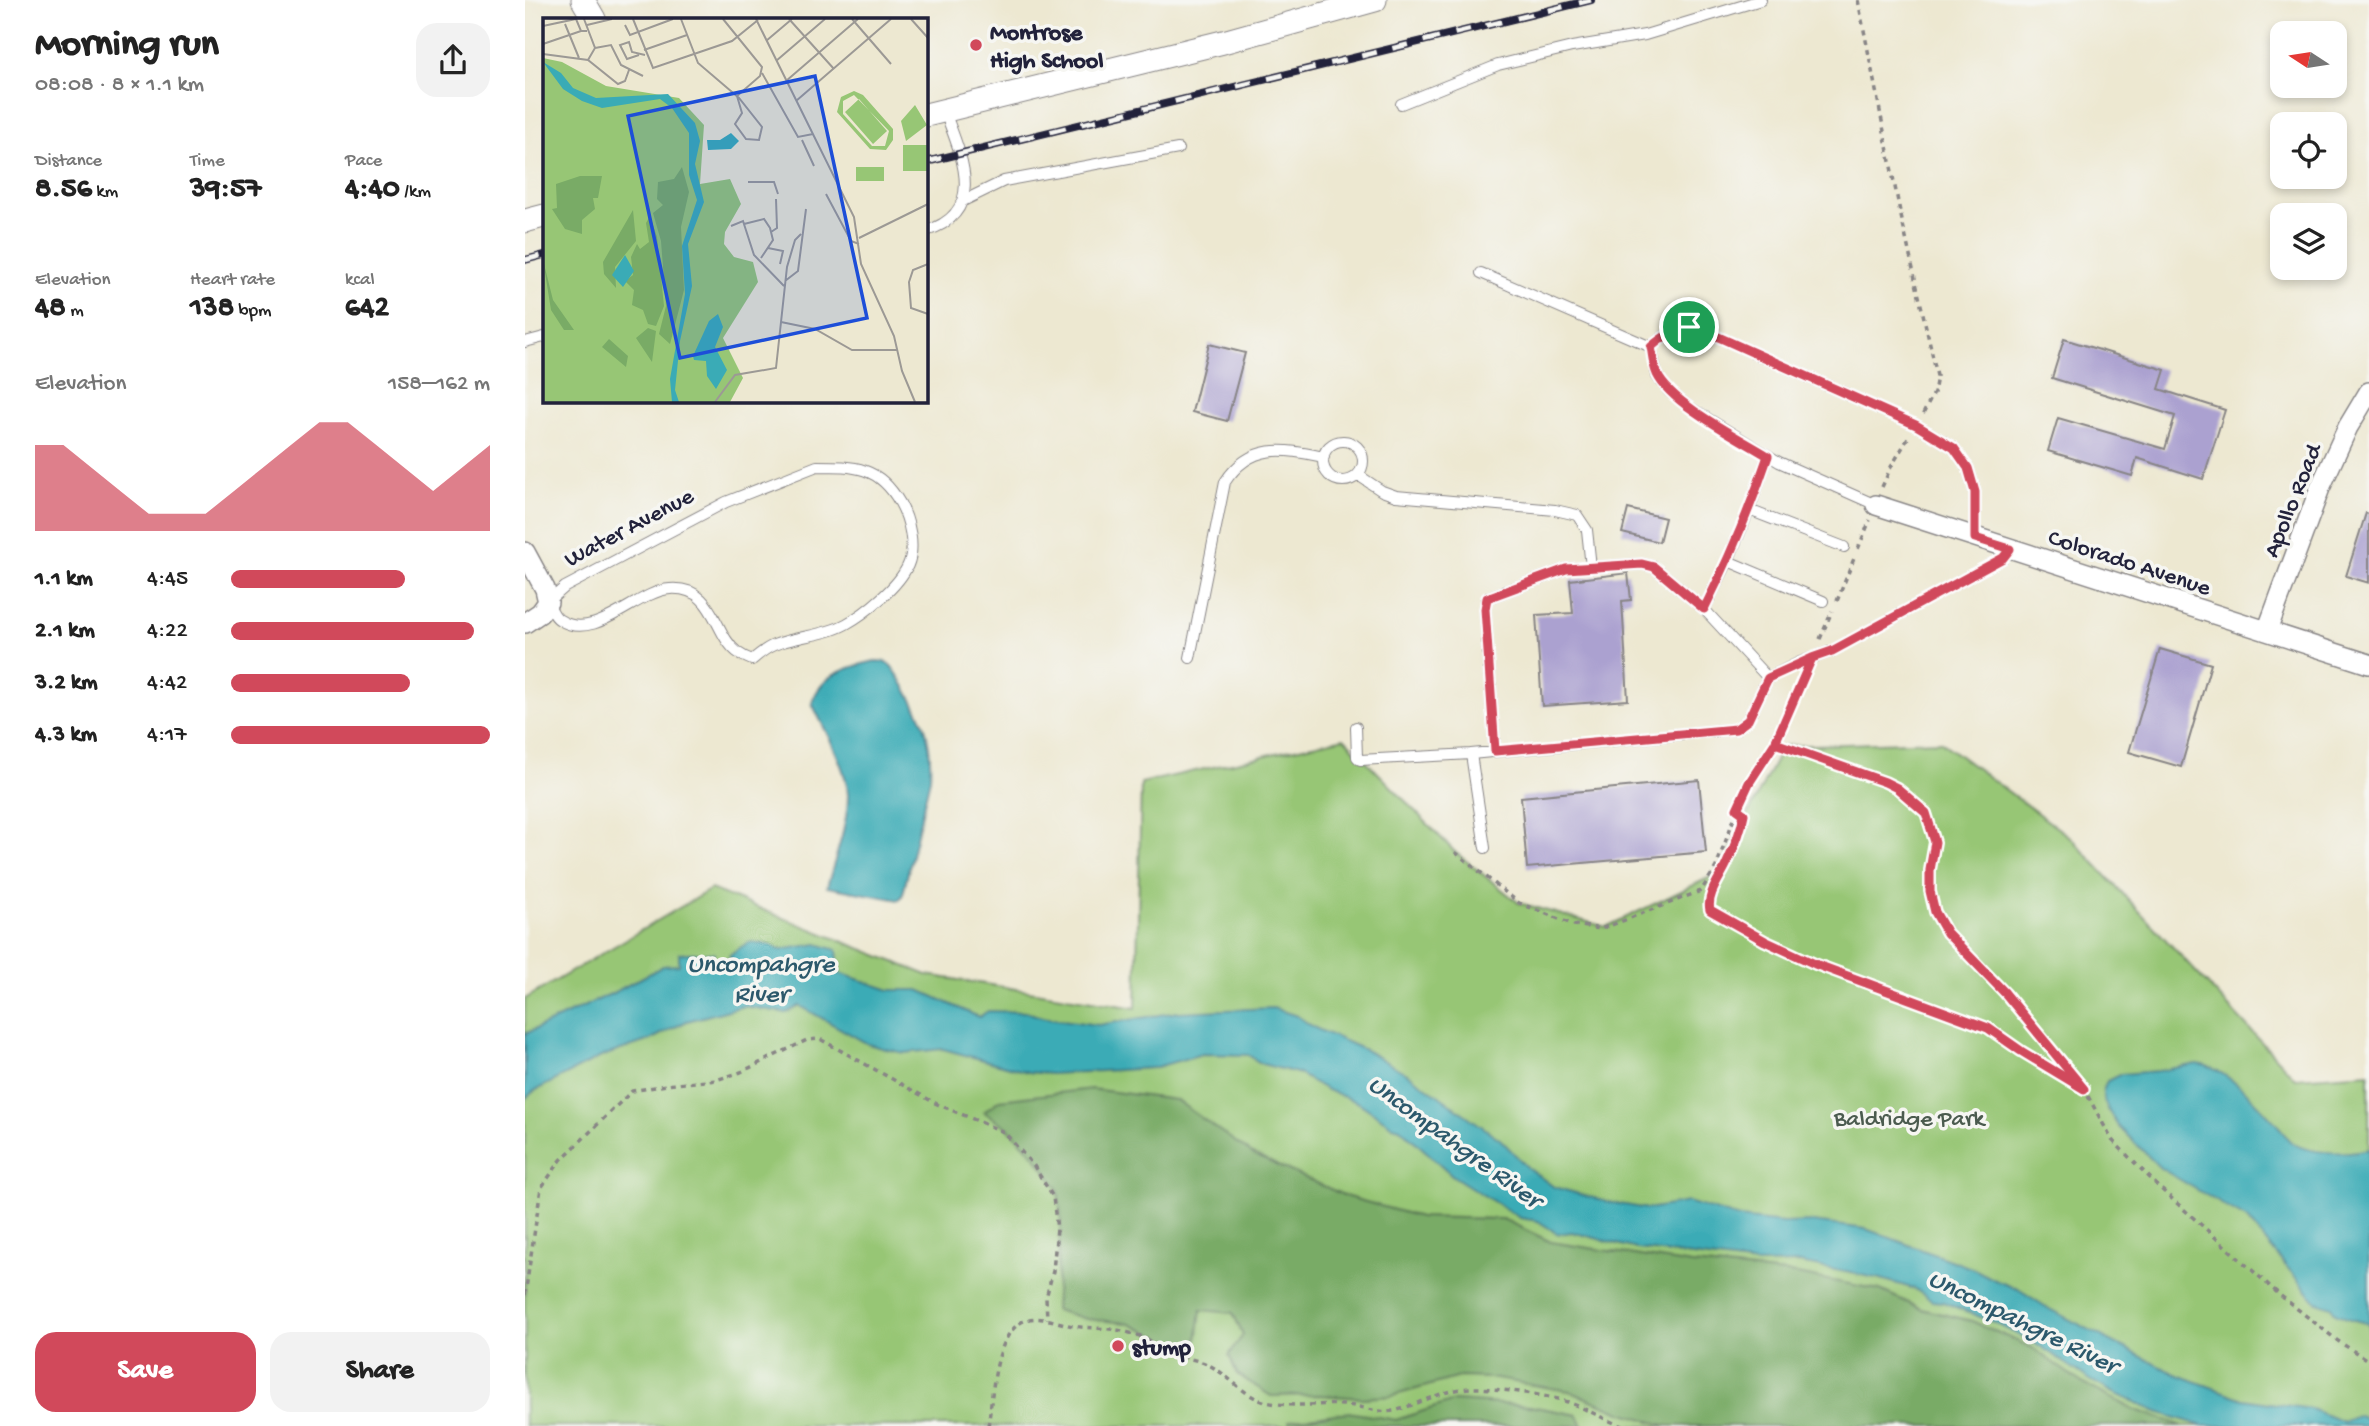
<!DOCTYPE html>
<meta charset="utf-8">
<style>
:root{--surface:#fff;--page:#f2f2f2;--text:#222;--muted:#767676;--accent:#d1495b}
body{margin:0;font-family:"Gochi Hand",sans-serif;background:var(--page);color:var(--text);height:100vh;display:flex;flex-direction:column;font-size:26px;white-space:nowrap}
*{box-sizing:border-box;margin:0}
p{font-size:23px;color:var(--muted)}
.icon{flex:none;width:38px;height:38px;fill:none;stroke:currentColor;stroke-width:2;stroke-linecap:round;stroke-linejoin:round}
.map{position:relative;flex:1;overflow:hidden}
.panel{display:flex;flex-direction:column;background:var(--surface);width:525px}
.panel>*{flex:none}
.needle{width:46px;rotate:282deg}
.fabs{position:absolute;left:1745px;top:21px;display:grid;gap:14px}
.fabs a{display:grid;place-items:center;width:77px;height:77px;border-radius:14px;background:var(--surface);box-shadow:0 4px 10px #0003;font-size:35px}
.pin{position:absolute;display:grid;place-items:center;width:60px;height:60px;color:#fff;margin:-30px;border:4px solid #fff;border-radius:50%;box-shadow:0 2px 7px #0007}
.round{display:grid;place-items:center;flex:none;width:74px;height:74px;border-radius:21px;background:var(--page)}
.headline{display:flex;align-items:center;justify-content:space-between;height:119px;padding:0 35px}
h1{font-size:38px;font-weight:700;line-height:52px}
.metrics{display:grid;grid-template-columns:repeat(3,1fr);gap:10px;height:119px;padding:7px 35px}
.metrics div{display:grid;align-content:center}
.metrics b{font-size:30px;font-weight:700}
.metrics small{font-size:19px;font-weight:400}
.metrics p{font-size:19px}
.chart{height:196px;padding:14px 35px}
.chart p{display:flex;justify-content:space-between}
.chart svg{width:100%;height:126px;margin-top:7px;fill:var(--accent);opacity:.7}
.action{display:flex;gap:14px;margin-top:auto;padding:14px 35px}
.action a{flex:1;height:80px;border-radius:21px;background:var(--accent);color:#fff;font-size:28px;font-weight:700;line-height:80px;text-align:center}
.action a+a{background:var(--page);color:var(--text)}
ul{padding:0 35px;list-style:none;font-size:23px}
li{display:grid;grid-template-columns:112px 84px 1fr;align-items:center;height:52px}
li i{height:18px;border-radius:9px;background:var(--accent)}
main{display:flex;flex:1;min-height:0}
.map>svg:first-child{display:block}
.green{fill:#97c675;stroke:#5c7458;stroke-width:2}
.forest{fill:#79ab66;stroke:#4e6650;stroke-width:2}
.water{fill:#3aabb6;stroke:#2e6678;stroke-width:2}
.building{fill:#aba1d0}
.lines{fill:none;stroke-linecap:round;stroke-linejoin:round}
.service-casing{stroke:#888586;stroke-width:12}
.minor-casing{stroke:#888586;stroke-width:22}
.tertiary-casing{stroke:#888586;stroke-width:25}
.path{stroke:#888586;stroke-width:3.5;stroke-dasharray:5 5;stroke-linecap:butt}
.service{stroke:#fff;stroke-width:10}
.minor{stroke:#fff;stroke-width:19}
.tertiary{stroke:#fff;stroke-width:23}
.rail-casing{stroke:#22223b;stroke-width:8}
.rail{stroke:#f6f6f2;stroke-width:5;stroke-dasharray:16;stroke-linecap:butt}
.route-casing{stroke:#fff;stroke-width:14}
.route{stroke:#d1495b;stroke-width:9}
.poi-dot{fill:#d1495b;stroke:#f6f6f2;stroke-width:2.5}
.labels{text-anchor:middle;stroke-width:7;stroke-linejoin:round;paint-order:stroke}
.poi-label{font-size:24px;font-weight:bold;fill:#22223b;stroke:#f6f6f2;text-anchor:start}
.street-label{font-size:24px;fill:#22223b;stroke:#f6f6f2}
.park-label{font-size:24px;fill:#4b5b4f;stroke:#f6f6f2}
.water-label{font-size:26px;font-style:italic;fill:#2c596c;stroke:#f6f6f2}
.inset-road{fill:none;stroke:#9c9995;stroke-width:2}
.view{fill:#1d4ed8;fill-opacity:0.15;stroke:#1d4ed8;stroke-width:3.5}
.inset-edge{fill:none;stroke:#22223b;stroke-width:3.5}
</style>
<main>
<section class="panel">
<div class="headline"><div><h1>Morning run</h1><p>08:08 · 8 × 1.1 km</p></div><a class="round"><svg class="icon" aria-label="share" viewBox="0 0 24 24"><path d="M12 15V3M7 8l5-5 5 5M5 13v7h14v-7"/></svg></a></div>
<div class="metrics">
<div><p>Distance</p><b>8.56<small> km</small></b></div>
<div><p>Time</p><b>39:57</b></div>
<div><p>Pace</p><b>4:40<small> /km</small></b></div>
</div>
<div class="metrics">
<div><p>Elevation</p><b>48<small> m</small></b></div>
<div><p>Heart rate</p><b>138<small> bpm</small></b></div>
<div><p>kcal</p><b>642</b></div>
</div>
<div class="chart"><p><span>Elevation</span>158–162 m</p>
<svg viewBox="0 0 160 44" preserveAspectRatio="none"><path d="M0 44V14L10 14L20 22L30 30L40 38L50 38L60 38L70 30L80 22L90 14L100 6L110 6L120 14L130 22L140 30L150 22L160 14V44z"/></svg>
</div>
<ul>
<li><b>1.1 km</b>4:45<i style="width:67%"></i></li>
<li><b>2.1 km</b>4:22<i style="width:94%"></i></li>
<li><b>3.2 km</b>4:42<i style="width:69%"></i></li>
<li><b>4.3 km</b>4:17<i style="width:100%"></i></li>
</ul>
<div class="action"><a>Save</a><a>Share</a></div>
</section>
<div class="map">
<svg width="1844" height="1426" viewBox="0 0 1844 1426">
<rect width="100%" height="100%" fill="#f6f6f2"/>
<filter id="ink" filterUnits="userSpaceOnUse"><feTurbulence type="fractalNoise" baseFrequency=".0143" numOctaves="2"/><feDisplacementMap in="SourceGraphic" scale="14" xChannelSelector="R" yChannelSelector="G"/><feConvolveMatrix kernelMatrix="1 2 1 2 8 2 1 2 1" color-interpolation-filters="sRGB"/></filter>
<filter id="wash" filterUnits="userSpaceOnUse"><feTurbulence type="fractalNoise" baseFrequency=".00686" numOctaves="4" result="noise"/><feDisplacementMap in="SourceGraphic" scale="28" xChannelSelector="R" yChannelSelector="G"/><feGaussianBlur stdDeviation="1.57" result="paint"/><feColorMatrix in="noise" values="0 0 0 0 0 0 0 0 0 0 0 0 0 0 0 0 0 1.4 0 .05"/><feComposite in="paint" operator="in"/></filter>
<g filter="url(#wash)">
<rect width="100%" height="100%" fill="#ede8d1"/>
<path class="green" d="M819 738 930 852 994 903 1081 927 1192 874 1258 746 1415 741 1546 838 1770 1078 1844 1073V1426H0V999L186 889 402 975 611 1008 616 783Z"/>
<path class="forest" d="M566 1089 651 1100 729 1155 823 1197 895 1217 978 1219 1026 1242 1167 1264 1272 1274 1355 1290 1397 1309 1447 1321 1506 1347 1557 1383 1608 1409 1658 1426H1142L1096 1412 1044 1391 965 1378 934 1377 867 1396 838 1398 794 1395 746 1396 712 1374 704 1355 718 1335 708 1313 676 1310 672 1342 649 1344 602 1323 561 1319 530 1310 536 1218 533 1189 510 1156 482 1127 459 1112 474 1100Z
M929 1401 1005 1406 1053 1415 1058 1426H765L764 1421 823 1412 871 1420Z"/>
<path class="water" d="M350 661C356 661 360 661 365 665 373 672 397 717 400 728 405 745 406 761 405 778L378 894 374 900 302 887C310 858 323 825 323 795 322 767 299 729 287 703 296 674 323 667 350 661Z
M224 942 246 945 255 950 292 944 312 950 314 973 365 990H394L454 1017 463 1011 502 1012 516 1017 573 1025 653 1012 748 1008 772 1016 790 1028 842 1051 886 1076 976 1140 1003 1168 1029 1187 1083 1202 1123 1209 1163 1202 1215 1218 1258 1223 1288 1222 1341 1229 1449 1269 1472 1281 1493 1289 1526 1310 1648 1373 1718 1399 1786 1409 1818 1422 1834 1415 1844 1420V1426H1678L1632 1412 1589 1393 1567 1381 1515 1346 1468 1322 1418 1302 1407 1301 1390 1289 1356 1279 1275 1263 1232 1264 1112 1249 1047 1232 1033 1234 1013 1221 995 1218 928 1176 875 1128 868 1126 834 1103 802 1090 772 1073 737 1064 723 1055 677 1054 628 1068 526 1074 503 1072 418 1049 379 1053 361 1049 343 1044 275 1006 261 1013 219 1006 162 1021 125 1040 78 1056 9 1091 0 1099V1034L92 991 138 966 154 965V953H189L187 960 207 959 204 955Z
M1672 1064C1702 1067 1735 1106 1755 1128 1759 1132 1761 1138 1765 1141 1782 1155 1824 1154 1844 1149V1324L1822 1318 1810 1313 1807 1307 1791 1302 1722 1219 1635 1168 1593 1126 1583 1110 1578 1098V1091L1582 1081 1596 1074 1633 1071Z"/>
<g id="blocks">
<path class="building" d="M1539 339 1640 370 1634 389 1700 410 1678 479 1612 458 1607 476 1523 451 1533 418 1640 449 1650 416 1527 378Z
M684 344 720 353 702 421 667 412Z
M1103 509 1140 518 1134 542 1097 533Z
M1841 513 1844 514V583L1821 576Z
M1103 573 1106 600 1097 601 1103 700 1017 706 1011 615 1048 613 1045 580Z
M1635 649 1686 664 1656 767 1604 752Z
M1174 780 1181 852 1002 868 996 797Z"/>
</g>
</g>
<g filter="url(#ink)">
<use href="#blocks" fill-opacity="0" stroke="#888586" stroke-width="2"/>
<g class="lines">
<g class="service-casing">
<path id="service" d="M876 104 973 65 1047 47 1120 35 1236 0
M438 201 479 181 653 149
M401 231C463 212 436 155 420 112
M956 273 1126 347C1144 330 1156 326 1180 331L1391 425 1429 448 1443 468 1450 492V537
M0 342 19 337
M1126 347 1132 376 1144 391 1164 407 1254 462 1351 505
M798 461a20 20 0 1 1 40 0a20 20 0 1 1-40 0Z
M292 466C330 466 354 466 375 503 384 519 391 547 383 565 374 586 341 613 321 624 299 636 272 636 249 645 241 648 233 655 227 660 222 658 216 655 212 652 188 633 190 586 145 589 112 591 70 643 35 620 29 617 26 608 23 602L40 587 201 502Z
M833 475 857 491 871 496 1030 510 1052 515 1062 530 1066 567
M1224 510 1243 456
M1203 561 1298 601
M1179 609 1203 561 1224 510 1319 547
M665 658 700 482C726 442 759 449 799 457
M831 727 832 757 835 760 946 754
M970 751 960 609 962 598 1041 569 1117 564 1129 567 1179 609 1243 678
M960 848 946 754 1211 729 1223 720 1243 678 1273 663 1307 651 1478 558 1485 549"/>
</g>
<g class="minor-casing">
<path id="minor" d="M1351 505 1844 664
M0 552 20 589 23 602 15 613 0 623
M1742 631 1795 488 1823 427 1844 392"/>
</g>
<g class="tertiary-casing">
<path id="tertiary" d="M58 0 69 19
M401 115 698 42 850 0
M0 221 19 216"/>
</g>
<path class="path" d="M1333 0 1374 207 1412 376 1409 393 1398 414
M1357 487 1366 467 1385 435
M1333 549 1345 520
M1312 601 1330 556
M1295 639 1307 611
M1250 742 1360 782 1372 788 1401 813 1410 842 1405 870V891L1415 922 1431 943 1480 993 1559 1089 1587 1140 1636 1189 1756 1296 1813 1341 1844 1361
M1213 810 1219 814C1216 831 1209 848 1202 863 1196 878 1182 895 1185 910L1240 941 1290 964 1463 1028 1496 1051 1554 1086
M930 852 994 903 1049 925 1076 929 1176 891 1191 867 1217 797 1250 742 1279 675
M0 1295 16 1188 36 1160 107 1091 141 1085 191 1080 216 1072 282 1040 295 1039 412 1104 479 1132 509 1166 528 1197 532 1229 528 1271 521 1298 522 1319
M463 1426C468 1398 468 1332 501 1320 516 1315 533 1323 548 1326 567 1329 586 1327 605 1333 623 1337 637 1349 653 1355 663 1359 674 1360 684 1365 704 1375 718 1396 741 1402 768 1408 794 1403 820 1405 838 1406 855 1415 873 1410 898 1402 922 1388 949 1388 971 1388 1023 1395 1043 1402 1062 1409 1078 1419 1097 1426"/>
<use href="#service" class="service"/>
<use href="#minor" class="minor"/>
<use href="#tertiary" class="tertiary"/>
<g class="rail-casing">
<path id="rail" d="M401 162 1066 0
M0 260 19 255"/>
</g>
<use href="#rail" class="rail"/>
</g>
</g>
<g class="lines" filter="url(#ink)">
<g class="route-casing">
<path id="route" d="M1164 327C1148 331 1138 336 1126 347 1128 356 1128 366 1132 374 1146 404 1214 438 1243 456 1225 509 1204 559 1179 609L1129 567 1117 564 1041 569 962 598 960 609 970 751 1211 729 1223 720 1243 678 1287 658 1250 743 1360 782 1372 788 1401 813 1410 842 1405 870V891L1410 912 1422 933 1480 993 1559 1089 1496 1051 1463 1028 1290 964 1240 941 1185 910C1181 895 1196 877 1202 863 1209 848 1216 831 1219 814L1212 809 1224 783 1250 743 1287 658 1307 651 1478 558 1485 549 1450 538V492L1443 468 1429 448 1391 425 1180 331 1164 327"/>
</g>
<use href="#route" class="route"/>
</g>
<g class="poi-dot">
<circle cx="451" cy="45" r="7"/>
<circle cx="593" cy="1346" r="7"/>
</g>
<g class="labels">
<g class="poi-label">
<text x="465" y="39">Montrose<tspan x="465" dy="28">High School</tspan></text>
<text x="607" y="1354">stump</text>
</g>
<g class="street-label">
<text transform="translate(1766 500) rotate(-68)" y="8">Apollo Road</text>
<text transform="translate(103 526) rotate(-28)" y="8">Water Avenue</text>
<text transform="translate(1605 561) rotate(18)" y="8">Colorado Avenue</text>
</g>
<g class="park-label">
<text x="1384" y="1125">Baldridge Park</text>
</g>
<g class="water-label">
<text x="236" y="971">Uncompahgre<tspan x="236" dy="30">River</tspan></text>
<text transform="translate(931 1140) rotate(36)" y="9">Uncompahgre River</text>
<text transform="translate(1499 1320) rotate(26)" y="9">Uncompahgre River</text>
</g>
</g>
<g transform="translate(18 18)">
<rect width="385" height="385" fill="#ede8d1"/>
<path d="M0 40 19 44 63 68 136 80 161 107 157 166 187 161 198 186 182 214 181 226 191 239 210 244 215 264 180 320 200 360 187 384H1ZM311 73 320 77 350 111V122L343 132 327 131 294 94 298 79ZM311 77 346 113 342 128H329L300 96V83ZM316 81 344 113 330 126 302 94ZM372 87 384 107 363 123 358 103ZM360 127H385V153H360ZM313 149H341V163H313Z" fill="#97c675" fill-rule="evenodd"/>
<path d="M139 149 146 174 138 209 141 272 127 326 116 316 123 288 118 223 110 195 120 187 114 181 115 164 131 161ZM37 158H59L55 180H50L52 191 39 202V216L22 211 9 191 14 190 13 166ZM90 192 93 223 72 249 73 270 61 256 60 244ZM107 198 114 219 121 288 113 308 105 306 100 292 89 287 91 272 82 263 90 257 88 239 94 226 97 231 106 224 103 205ZM0 242 10 282 31 312H21L8 292ZM105 310 113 313 109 344 93 320ZM66 321 85 338 83 349 59 329Z" fill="#79ab66"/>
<path d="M0 44 18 55 30 70 53 80 125 76 152 105 157 123 152 146 161 184 145 226 149 268 137 323 132 372 136 384H129L127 361 142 276 139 228 154 182 146 157V115L129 90 117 81 59 90 39 83 20 71ZM188 115 196 123 188 131 165 132 164 122H177ZM82 237 91 253 80 269 69 257ZM175 296 180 309 172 329 184 352 173 371 164 358 163 343 151 342 150 338 166 303Z" fill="#3aabb6"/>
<path class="inset-road" d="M41 1 52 30 45 42M90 1 110 50 189 23 215 2M138 1 155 45 196 80 219 109 216 122 203 121 192 106 199 95 194 78M180 1 219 49 217 58 194 78M213 1 311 199 318 246 351 318 359 353 372 384M246 1 291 51M309 1 348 46M368 1 385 20M22 6 36 40M44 7 69 1M82 7 87 17 130 1M0 8 33 1 38 13H44M223 23 249 1M0 26 38 13M52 30 68 27 78 47 100 58M101 32 144 17M0 36 45 42 75 66 82 63 86 52M96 37 84 41 77 27 86 24 89 34 102 37M233 43 282 1M219 55 255 119 270 116M243 63 315 1M253 83 348 1M259 122 271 148M205 164H231L235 176M283 176 308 223 316 226M201 206 221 201 227 210 230 222 218 240M188 208 200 203 211 237 241 268M228 214 234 210 233 181M316 220 385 186M225 230 240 233 237 246M385 246 370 252 366 264 368 290 385 296M242 263 255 253 263 191M238 304 272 311 309 332H355M172 384 192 357 233 350 244 249 252 222 258 216"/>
<path class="view" d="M272 58 324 300 137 340 85 98Z"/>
<rect width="385" height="385" class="inset-edge"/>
</g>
</svg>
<div class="fabs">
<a><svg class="needle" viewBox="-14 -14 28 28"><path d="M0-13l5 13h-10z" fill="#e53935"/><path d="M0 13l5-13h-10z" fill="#767676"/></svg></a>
<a><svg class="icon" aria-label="locate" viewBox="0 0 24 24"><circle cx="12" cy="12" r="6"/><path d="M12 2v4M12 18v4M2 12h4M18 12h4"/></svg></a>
<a><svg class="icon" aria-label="layers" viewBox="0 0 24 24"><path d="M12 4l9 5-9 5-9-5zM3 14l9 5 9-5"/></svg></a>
</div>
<div class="pin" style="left:1164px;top:327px;background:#1e9e55"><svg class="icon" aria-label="arrive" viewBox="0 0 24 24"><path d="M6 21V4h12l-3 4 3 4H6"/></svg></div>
</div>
</main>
